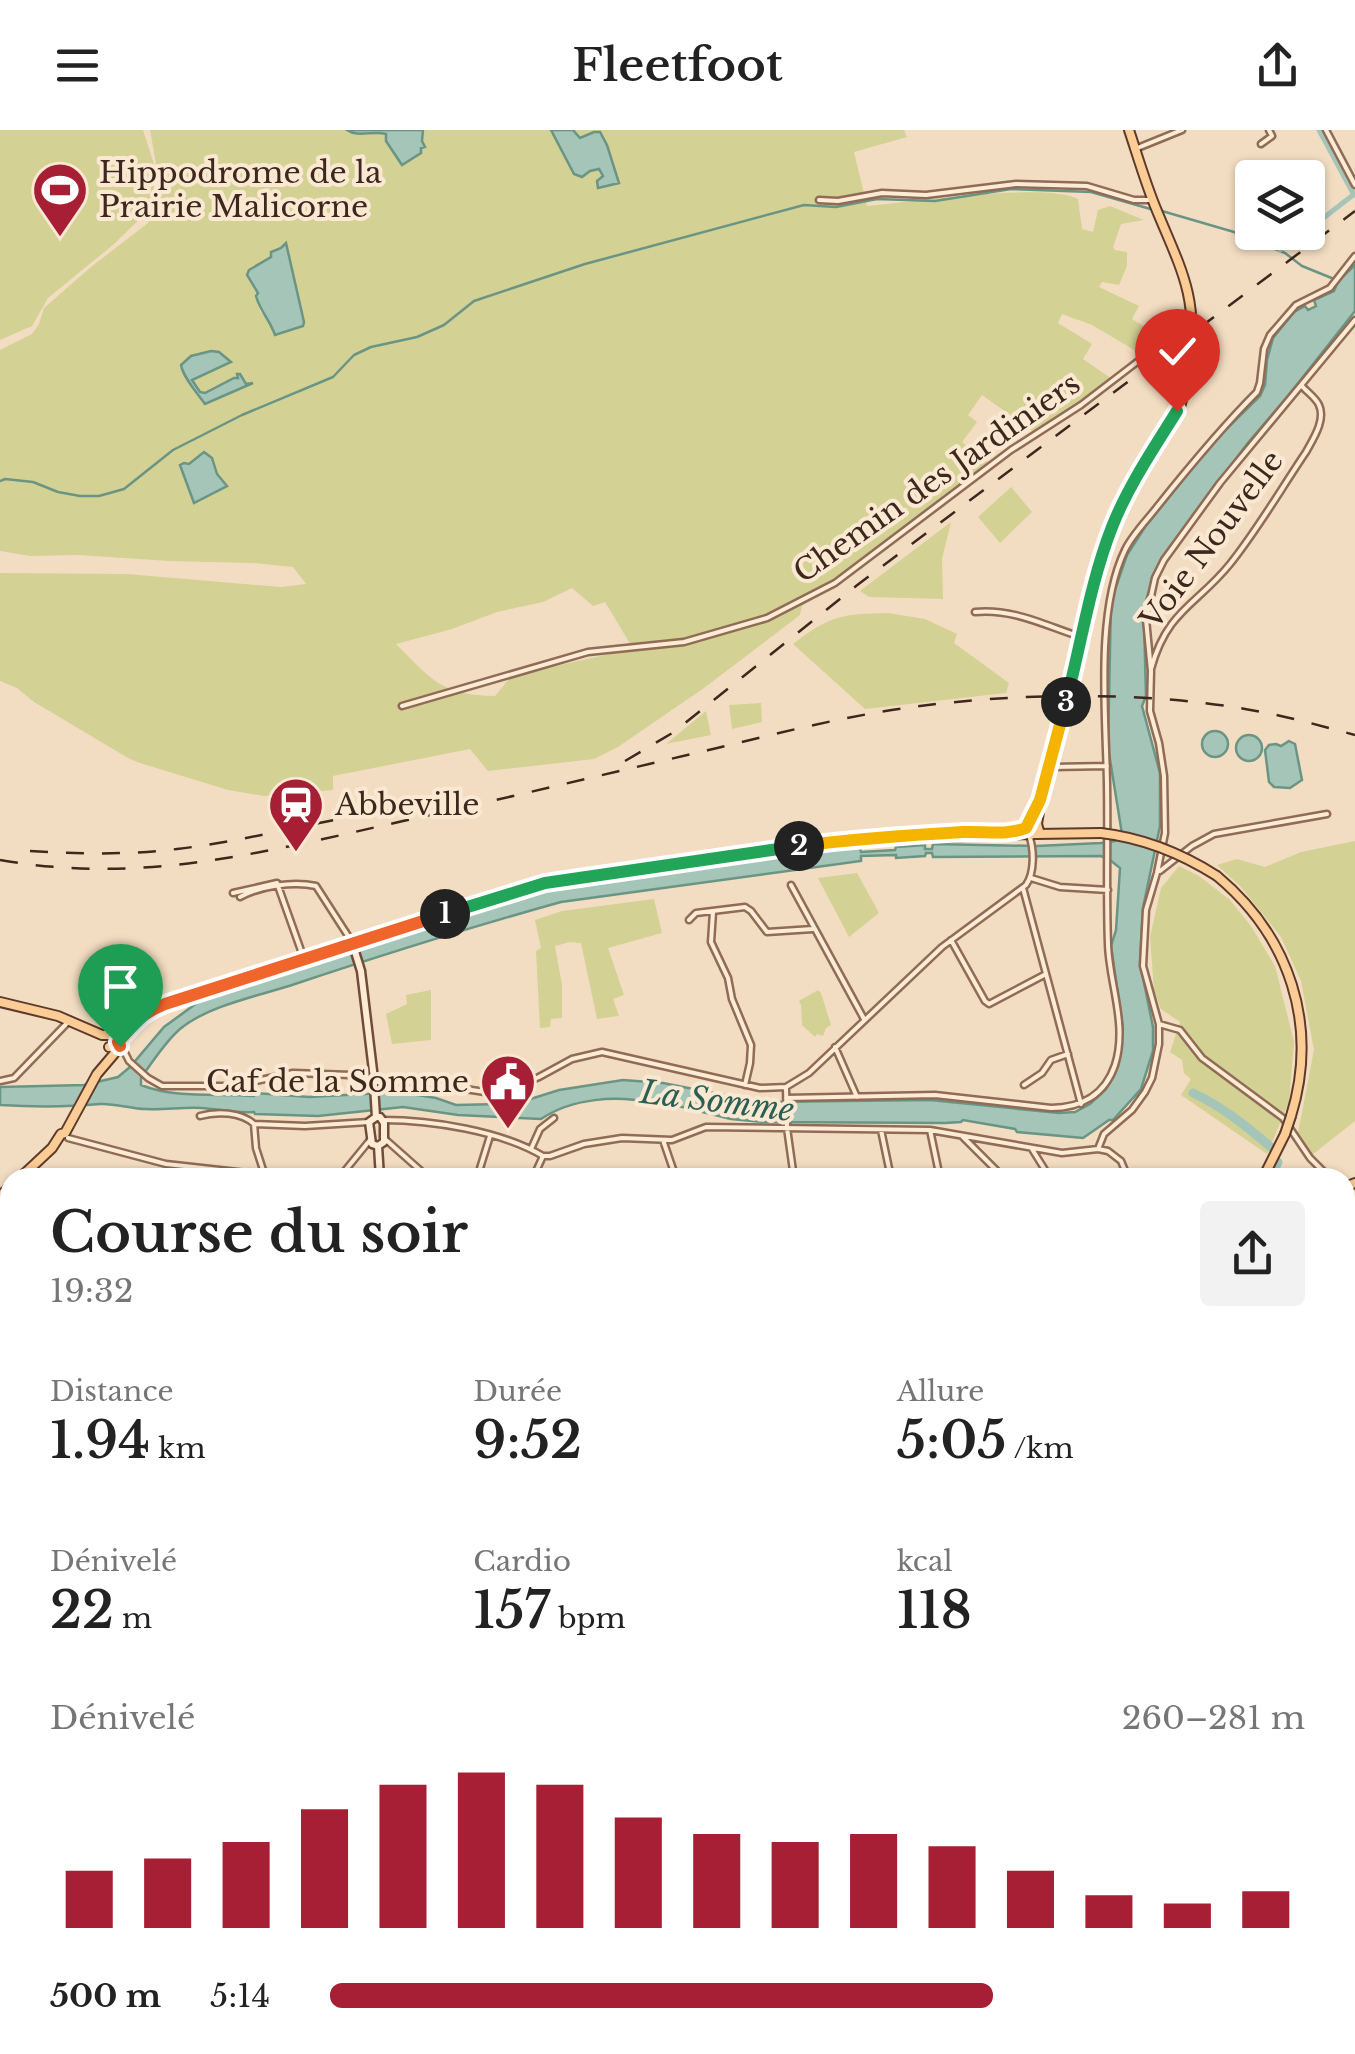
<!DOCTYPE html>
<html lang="fr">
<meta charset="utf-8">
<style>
:root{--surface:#fff;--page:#f2f2f2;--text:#222;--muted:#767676;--accent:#a61f34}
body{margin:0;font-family:"Libre Baskerville",serif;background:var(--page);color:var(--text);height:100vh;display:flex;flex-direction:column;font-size:38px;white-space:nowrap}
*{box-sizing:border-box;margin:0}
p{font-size:32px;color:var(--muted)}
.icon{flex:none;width:55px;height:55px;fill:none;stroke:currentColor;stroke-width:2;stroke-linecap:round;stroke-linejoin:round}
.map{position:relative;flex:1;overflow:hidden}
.side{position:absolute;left:0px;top:1038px;width:1355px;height:888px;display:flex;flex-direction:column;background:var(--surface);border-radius:30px 30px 0 0;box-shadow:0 2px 8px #0004}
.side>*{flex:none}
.tools{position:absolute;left:1235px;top:30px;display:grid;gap:20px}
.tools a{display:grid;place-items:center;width:90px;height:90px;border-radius:10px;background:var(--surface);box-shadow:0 2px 8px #0004;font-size:50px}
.pin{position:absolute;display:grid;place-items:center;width:85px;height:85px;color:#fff;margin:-102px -42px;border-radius:50% 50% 50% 0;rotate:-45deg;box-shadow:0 0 10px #0007}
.pin .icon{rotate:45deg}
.km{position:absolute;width:50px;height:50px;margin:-25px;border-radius:50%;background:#222;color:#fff;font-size:28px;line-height:50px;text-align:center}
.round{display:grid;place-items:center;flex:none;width:105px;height:105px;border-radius:10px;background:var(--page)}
.summary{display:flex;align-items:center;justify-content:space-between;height:170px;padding:0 50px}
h1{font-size:55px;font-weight:600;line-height:75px}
.metrics{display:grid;grid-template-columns:repeat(3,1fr);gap:15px;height:170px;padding:10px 50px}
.metrics div{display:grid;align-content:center}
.metrics b{font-size:50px;font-weight:600}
.metrics small{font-size:28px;font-weight:400}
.metrics p{font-size:28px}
.chart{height:280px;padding:20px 50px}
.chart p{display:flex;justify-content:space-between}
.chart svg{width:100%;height:180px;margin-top:10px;stroke:var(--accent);stroke-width:6}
ul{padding:0 50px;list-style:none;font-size:32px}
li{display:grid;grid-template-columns:160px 120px 1fr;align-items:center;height:75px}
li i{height:25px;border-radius:12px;background:var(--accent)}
header{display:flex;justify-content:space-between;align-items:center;height:130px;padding:0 50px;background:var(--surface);font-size:45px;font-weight:600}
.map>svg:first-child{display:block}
.green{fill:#d3d194;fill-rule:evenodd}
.cemetery{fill:#c7c594}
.water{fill:#a4c5b7;stroke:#6a9584;stroke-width:2.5;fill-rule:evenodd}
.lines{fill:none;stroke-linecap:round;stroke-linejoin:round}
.stream{stroke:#6a9584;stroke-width:2.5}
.canal{stroke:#a4c5b7;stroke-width:5}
.river{stroke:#a4c5b7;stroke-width:9}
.street-casing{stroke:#906c56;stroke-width:9}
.secondary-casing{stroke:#714d39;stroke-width:11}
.primary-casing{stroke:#5d3b2b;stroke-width:12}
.street{stroke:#fdebd6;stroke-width:4}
.secondary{stroke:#fdebd6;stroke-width:6}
.primary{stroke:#fbcc95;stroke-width:8}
.rail{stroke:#3e271c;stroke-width:2.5;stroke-dasharray:18 18;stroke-linecap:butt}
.primary-bridge-casing{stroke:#5d3b2b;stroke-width:12;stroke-linecap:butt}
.primary-bridge{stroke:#fbcc95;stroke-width:8}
.split-1-casing{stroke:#fff;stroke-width:20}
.split-2-casing{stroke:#fff;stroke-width:20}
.split-3-casing{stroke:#fff;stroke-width:20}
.split-4-casing{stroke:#fff;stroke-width:20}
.split-1{stroke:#f0652b;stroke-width:12}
.split-2{stroke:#22a559;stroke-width:12}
.split-3{stroke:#f5b400;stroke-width:12}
.split-4{stroke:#22a559;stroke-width:12}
.labels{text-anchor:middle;stroke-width:8;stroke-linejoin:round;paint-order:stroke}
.poi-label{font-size:30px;fill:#3e271c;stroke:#fae8d2;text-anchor:start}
.street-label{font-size:30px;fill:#3e271c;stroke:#fae8d2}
.water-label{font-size:32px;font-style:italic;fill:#2a5f54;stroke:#fae8d2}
</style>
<header><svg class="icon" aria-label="menu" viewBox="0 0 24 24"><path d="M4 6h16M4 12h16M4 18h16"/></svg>Fleetfoot<svg class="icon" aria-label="share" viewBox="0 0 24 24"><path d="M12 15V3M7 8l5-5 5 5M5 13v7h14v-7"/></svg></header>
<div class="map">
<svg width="1355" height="1924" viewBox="0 0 1355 1924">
<rect width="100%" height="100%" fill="#f3ddc2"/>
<path class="green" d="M0 0H143L154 34 155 47 153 65 144 85 114 114 48 168 32 196 0 210Z
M150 0H904L907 7 854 22 867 76C911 72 1045 52 1078 69L1082 99 1093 102 1098 80 1110 76 1144 90 1121 94 1113 117 1115 120 1127 122V136L1119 155 1102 152 1099 157 1139 176 1132 189 1167 210 1146 227 1092 195 1062 184 1058 193 1092 214 1083 229 1112 249 1034 302 982 265 968 285 977 292 962 312 988 333 849 446 802 476 800 485 704 558 618 617 594 629 488 641 470 619 333 646V660L264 666 228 660 140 633 128 628 34 572 17 558 0 551V443L127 444 281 457 306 454 293 437 253 433 169 431 78 425 30 426 0 421V220L32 204 39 194 44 178 91 137 148 93 161 62ZM285 114 290 128 304 192 303 196 279 204 260 181 258 163 248 145 249 140 272 127ZM211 221 223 237 191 250 200 262 205 263 242 246 244 252 249 254 208 273C199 269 182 245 181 235L191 226ZM572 458 593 476 605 472 629 512 627 520 534 541 509 549 495 566C441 565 432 550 396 514L452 499 497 482 543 472Z
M1011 357 1032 382 1000 413 978 387Z
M951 392 942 429 943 469 869 467 860 461Z
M888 483 925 489 957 504 954 513 1009 553 1006 563 865 579 793 514C830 485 843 484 888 483Z
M761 573 762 592 732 599 729 575Z
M706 581 711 605 666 614Z
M1355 711V991L1312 1025 1298 1003 1314 920 1301 851 1281 807 1241 757 1217 735 1237 729 1265 737 1301 722Z
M1179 736 1199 746 1230 770 1251 796 1275 836 1294 912 1289 972 1267 1024 1181 965 1191 949 1184 943 1182 930 1170 922 1180 892 1161 879 1154 860 1150 807 1161 758Z
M857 743 879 783 849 807 818 748Z
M654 769 662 803 608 818 624 865 613 869 619 886 597 889 581 813 570 812 555 816 562 855V888L551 889 550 897 540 898 536 821 541 818 535 790 562 781Z
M431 860V910L392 914 386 884 407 874 406 865Z
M818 860 821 863 831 895 826 898 823 906 817 904 815 907 802 895 801 875 799 871Z
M0 1544 10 1546V1588L0 1586Z
M743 1915H1155L1159 1924H727Z"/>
<path class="cemetery" d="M1345 1510 1355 1519V1687L1345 1664Z"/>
<path class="water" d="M347 0H423L422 11 425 17 421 18V23L402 35 386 11V4C373 0 358 8 347 0Z
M551 0H573L580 8 594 2H600L607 15 619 53 598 58 597 51 603 46 599 39 590 41 582 47 574 44Z
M286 113 304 192 303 196 275 205C270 190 260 181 256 166L258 163 247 145 249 140 271 127V122L281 118Z
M1355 135V181L1288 266 1247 314 1161 429 1146 470 1144 491 1146 566 1142 576 1160 643V696L1143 778 1140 833 1153 897V921L1141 959 1113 990H1109L1083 1008 1017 1002 1015 999 963 990 961 992 945 993 763 992 731 989 670 974 651 975V973C617 965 572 968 541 989L458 985 403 977 318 986 255 984 254 982C239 984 218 979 201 978 183 977 164 980 146 979 131 979 115 973 100 974 68 977 33 977 0 975V957L84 955 118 947 130 937 164 897 201 870 549 760 848 717 860 718 861 722 895 720 896 717 925 715V719H932L933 714 1036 716 1101 713 1115 711 1122 704 1108 617 1111 471 1127 425 1145 397 1213 312 1260 266 1265 255 1267 230 1273 208 1294 182 1305 176 1308 180 1316 176 1314 170 1334 161 1338 151ZM926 723H932L933 727 1101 726 1110 730 1120 738 1116 800 1111 816 1123 899 1118 936 1106 959 1090 974 1075 982 1059 983 930 970 760 972 663 953 623 950 559 960 521 972 500 974 456 975 436 968 399 962 309 967 255 963 254 966C217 963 176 969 141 955V948C153 931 165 912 180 899 209 875 259 866 295 854 382 825 471 797 561 772L861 731V726L896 725V728L925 726Z
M211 221 219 222 231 232 192 250 200 262 205 263 234 248H238L237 244H240L246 254 253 253 205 274C197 263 183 247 181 235L191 226Z
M204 322 212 328 217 344 227 356 194 373 180 335 184 333 189 334Z
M1202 614a13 13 0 1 1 26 0a13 13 0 1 1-26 0Z
M1236 618a13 13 0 1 1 26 0a13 13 0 1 1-26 0Z
M1289 611 1295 614 1302 650 1290 658 1274 657 1269 652 1265 620 1269 615 1276 614 1281 616Z
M921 1915H1071L1068 1924H1045L1043 1921 1041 1924H929Z"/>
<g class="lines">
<path class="stream" d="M1162 81 1234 102 1285 123 1302 136 1334 149
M0 351 5 349 33 352 58 362 80 366H99L124 359 173 320 242 285 333 247 354 225 371 217 417 207 444 195 474 171 585 134 804 75 836 77 877 69 935 71 1011 59 1091 62 1154 80
M907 1915 916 1924"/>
<path class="canal" d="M1319 0 1354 65
M1308 100 1353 65
M1280 120 1304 102"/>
<path class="river" d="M1193 963C1223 977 1246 996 1272 1018
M1271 1048 1278 1032
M0 1130 10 1118
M775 1915 779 1924
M1092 1924 1093 1915"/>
<g class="street-casing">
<path id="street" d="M1326 0 1355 55
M1261 14 1272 6 1269 0
M1135 19 1182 0
M819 70 838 71 882 63 926 65 1016 54 1087 56 1134 70H1150
M975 482C1013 478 1046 496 1081 507
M1151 539C1167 480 1197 475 1230 434 1258 399 1281 359 1306 322 1313 309 1326 290 1319 275 1316 268 1307 262 1302 256
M402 576 588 522 684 512 767 488 835 453 1011 320 1081 275 1171 206 1189 197
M1052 637 1107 636
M1160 741 1192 716 1214 704 1327 684
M1031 748 1060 757 1108 760
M791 755 864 889
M1023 758 1081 974
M233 763 277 753 304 829
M240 767C260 756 293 751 316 756L352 812
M713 782 711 812 728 848 732 869 751 915 750 933 745 955
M689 790 696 783 745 777 751 781 767 802 813 799
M951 810 985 871 989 874 1046 844
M1159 894 1180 900 1202 928 1283 988 1310 1028 1330 1048
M118 914 123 919 129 931 148 948 162 956H233L293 943 351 945 371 951
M835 917 857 967
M0 951 14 948 70 890
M377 952H418L485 962 506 961 539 947 572 929 602 922 760 958 786 957 809 943 942 817 1026 755C1035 742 1034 719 1029 705
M1024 955 1042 943 1051 930 1068 924
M786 958 787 998 794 1048
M786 968 935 965 1051 978C1081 978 1105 965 1115 935 1128 895 1109 853 1108 814 1106 761 1108 707 1107 654 1106 585 1095 482 1125 420 1132 405 1147 390 1157 377 1189 337 1221 298 1257 262L1260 253 1264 219 1270 205 1296 175 1330 158 1355 126
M200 986C217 981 241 982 254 994L305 996 369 992
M383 990C432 990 501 1001 543 1026
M254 994 256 1018 264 1043
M881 1000 891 1048
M930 1000 940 1048
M962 1006 1004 1048
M68 1008 166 1034 264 1045 314 1048
M385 1009 429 1048
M663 1010 676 1048
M531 1019 540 999 554 988
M1032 1019 1050 1048
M1098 1019 1104 1004 1132 980 1145 962 1152 948 1159 914V894L1143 836 1146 780 1157 743 1165 703 1164 646 1159 613 1150 581 1151 541 1146 489 1155 448 1164 430 1220 353 1355 190
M543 1026H550L584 1014 622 1008 672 1010 706 997 930 1000 1062 1023 1098 1019 1108 1021 1121 1031 1128 1048
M339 1048 370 1010
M477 1048 490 1006
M533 1048 543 1026
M1345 1093 1355 1099
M4 1138 9 1191
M0 1141 10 1131
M1345 1209 1355 1196
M0 1283 10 1282
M1348 1326 1355 1312
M0 1482 10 1488
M1345 1506 1355 1516
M0 1592 10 1594
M1345 1666 1355 1689
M0 1753 10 1755
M1345 1761 1355 1763
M0 1766 10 1771
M1345 1828 1355 1842
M0 1843 9 1830
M485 1915 496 1924
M642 1915 647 1924
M771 1915 775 1924
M1229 1915 1242 1924
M1271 1915 1272 1924
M1352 1921V1907L1355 1898
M312 1924V1916L316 1915
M405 1924V1915
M413 1924 433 1919 453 1924
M589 1924 591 1915
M724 1924 742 1915"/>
</g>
<g class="secondary-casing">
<path id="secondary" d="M352 812 361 841 374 949
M374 949 371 952 374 955 376 987
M376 987H380L384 993V1012L378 1016
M376 987 369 992 372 1014 378 1016
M378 1016 380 1048
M0 1413 10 1411
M1204 1915 1205 1924
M501 1923 503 1915
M230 1924 231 1915"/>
</g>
<g class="primary-casing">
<path id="primary" d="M1041 670 1026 696V701L1031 705 1039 701 1037 694 1041 670 1100 436 1112 397 1133 354 1180 277C1185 262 1187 247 1189 231 1199 168 1180 137 1157 81 1146 55 1138 27 1129 0
M1036 704 1101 703
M1217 746C1290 807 1319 895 1291 986
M0 872 58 886 102 905H116L125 901
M109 917 116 916C132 895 139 885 165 874L352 812 545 753 846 710 1028 704
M20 1048 52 1018 61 1004 65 1003 97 944 114 924 116 916
M1263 1048 1285 1004
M1345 1057 1355 1053
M0 1066 10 1057
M1345 1327V1333
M1345 1357 1355 1365
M0 1527 10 1529
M0 1540 10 1542
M152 1924 168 1915"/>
</g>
<use href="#street" class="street"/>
<use href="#secondary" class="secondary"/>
<use href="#primary" class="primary"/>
<path class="rail" d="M625 631 674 602 856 456 1355 81
M30 721C79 724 128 725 177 719 254 710 328 688 406 678
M0 730C142 755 265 722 403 691 507 668 610 643 713 619 779 603 845 586 913 577 1014 563 1144 561 1245 579 1282 585 1318 595 1355 605"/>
<g class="primary-bridge-casing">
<path id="primary-bridge" d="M1101 703C1144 708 1181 723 1217 746
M1285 1004 1291 986"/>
</g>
<use href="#primary-bridge" class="primary-bridge"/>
</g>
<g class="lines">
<g class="split-1-casing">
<path id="split-1" d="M120 916 118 912C136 892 139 885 165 874L445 784"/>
</g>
<g class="split-2-casing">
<path id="split-2" d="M445 784 545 753 799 716"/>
</g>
<g class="split-3-casing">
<path id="split-3" d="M799 716C854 709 909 705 963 702 985 701 1005 706 1026 698L1040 670 1066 572"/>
</g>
<g class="split-4-casing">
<path id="split-4" d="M1066 572C1081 515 1090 453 1112 397 1128 356 1154 318 1177 281"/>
</g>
<use href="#split-1" class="split-1"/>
<use href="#split-2" class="split-2"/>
<use href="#split-3" class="split-3"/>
<use href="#split-4" class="split-4"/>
</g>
<defs>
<g id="stadium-pin" transform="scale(2.875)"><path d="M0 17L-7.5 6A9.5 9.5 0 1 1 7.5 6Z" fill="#a61f34" stroke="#fae8d2"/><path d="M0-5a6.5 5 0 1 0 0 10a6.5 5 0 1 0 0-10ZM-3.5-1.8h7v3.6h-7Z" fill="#fff"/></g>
<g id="station-pin" transform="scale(2.875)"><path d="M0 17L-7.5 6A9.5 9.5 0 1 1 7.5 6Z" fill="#a61f34" stroke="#fae8d2"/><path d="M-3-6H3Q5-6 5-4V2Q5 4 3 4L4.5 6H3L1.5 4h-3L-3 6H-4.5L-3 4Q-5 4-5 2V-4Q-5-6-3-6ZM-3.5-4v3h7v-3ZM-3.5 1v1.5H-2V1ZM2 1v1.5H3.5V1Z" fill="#fff"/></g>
<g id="civic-pin" transform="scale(2.875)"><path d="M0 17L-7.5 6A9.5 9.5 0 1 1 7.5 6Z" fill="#a61f34" stroke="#fae8d2"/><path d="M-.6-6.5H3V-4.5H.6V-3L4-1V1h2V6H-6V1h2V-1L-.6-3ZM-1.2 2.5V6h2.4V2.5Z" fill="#fff"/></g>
</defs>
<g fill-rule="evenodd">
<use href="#stadium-pin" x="60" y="60"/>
<use href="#station-pin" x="296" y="675"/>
<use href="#civic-pin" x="508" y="952"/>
</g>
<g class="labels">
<g class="poi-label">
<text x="99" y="53">Hippodrome de la<tspan x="99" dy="34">Prairie Malicorne</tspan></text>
<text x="335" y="685">Abbeville</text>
<text x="469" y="962" text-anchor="end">Caf de la Somme</text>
</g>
<g class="street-label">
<text transform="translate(937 348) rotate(-35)" y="10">Chemin des Jardiniers</text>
<text transform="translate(1212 410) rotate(-53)" y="10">Voie Nouvelle</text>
</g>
<g class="water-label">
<text transform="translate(717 971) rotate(7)" y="11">La Somme</text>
</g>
</g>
</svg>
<div class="tools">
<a><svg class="icon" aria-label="layers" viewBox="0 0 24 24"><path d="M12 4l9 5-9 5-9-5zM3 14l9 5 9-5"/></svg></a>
</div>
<div class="pin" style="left:120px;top:916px;background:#1e9e55"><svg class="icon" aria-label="arrive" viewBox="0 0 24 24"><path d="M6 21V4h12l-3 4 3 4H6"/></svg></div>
<div class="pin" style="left:1177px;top:281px;background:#d93025"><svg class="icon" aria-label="check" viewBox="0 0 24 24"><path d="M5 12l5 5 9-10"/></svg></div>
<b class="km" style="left:445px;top:784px">1</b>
<b class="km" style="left:799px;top:716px">2</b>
<b class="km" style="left:1066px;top:572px">3</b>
<section class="side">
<div class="summary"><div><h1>Course du soir</h1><p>19:32</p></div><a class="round"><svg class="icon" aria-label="share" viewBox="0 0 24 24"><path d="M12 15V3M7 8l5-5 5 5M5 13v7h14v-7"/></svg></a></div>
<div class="metrics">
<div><p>Distance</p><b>1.94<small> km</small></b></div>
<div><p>Durée</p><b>9:52</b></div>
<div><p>Allure</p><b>5:05<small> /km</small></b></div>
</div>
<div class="metrics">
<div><p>Dénivelé</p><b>22<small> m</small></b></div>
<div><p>Cardio</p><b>157<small> bpm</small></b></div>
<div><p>kcal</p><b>118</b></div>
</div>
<div class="chart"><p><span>Dénivelé</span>260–281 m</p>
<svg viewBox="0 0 160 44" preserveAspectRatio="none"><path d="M5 44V30M15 44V27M25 44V23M35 44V15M45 44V9M55 44V6M65 44V9M75 44V17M85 44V21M95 44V23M105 44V21M115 44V24M125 44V30M135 44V36M145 44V38M155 44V35"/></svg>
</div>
<ul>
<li><b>500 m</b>5:14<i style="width:68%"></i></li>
</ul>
</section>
</div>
